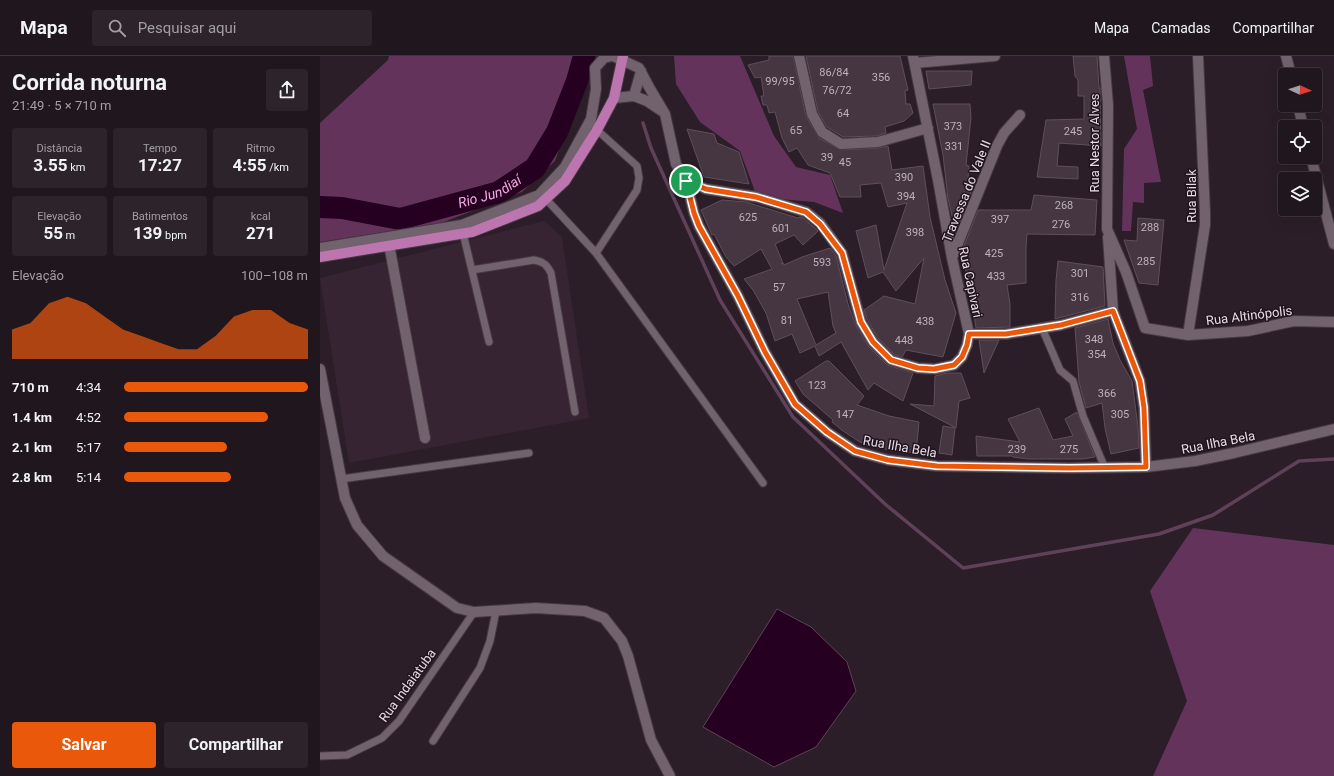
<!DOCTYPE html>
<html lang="pt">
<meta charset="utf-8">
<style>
:root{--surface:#20161e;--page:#2d232b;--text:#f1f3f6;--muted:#a29fa4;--line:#3d353c;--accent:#ea580c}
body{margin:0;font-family:Roboto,sans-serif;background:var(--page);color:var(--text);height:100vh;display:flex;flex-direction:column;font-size:15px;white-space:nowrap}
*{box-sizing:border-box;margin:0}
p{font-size:13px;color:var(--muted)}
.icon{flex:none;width:22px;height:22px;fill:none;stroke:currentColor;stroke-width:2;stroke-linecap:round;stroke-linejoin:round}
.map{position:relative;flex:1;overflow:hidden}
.details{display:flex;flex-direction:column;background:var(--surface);width:320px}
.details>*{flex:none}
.needle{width:26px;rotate:93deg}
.fabs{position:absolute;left:958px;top:12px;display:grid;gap:8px}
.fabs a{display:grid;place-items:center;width:44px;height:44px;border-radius:4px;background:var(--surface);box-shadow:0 4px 16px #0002,0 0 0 1px var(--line);font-size:20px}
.pin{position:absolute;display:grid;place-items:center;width:34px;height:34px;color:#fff;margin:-17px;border:2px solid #fff;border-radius:50%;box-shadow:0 1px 4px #0007}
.round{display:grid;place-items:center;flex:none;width:42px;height:42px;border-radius:4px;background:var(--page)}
.headline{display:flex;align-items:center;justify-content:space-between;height:68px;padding:0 12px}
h1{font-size:22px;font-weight:700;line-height:30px}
.stats{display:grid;grid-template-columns:repeat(3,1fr);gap:6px;height:68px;padding:4px 12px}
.stats div{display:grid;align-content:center;border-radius:4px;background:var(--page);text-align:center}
.stats b{font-size:17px;font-weight:700}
.stats small{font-size:11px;font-weight:400}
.stats p{font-size:11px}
.chart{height:112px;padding:8px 12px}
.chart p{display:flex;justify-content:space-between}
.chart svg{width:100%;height:72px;margin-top:4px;fill:var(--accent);opacity:.7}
.cta{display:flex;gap:8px;margin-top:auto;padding:8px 12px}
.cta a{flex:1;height:46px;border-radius:4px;background:var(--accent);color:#fff;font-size:16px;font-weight:700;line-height:46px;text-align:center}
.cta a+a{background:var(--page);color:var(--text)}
ul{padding:0 12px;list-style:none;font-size:13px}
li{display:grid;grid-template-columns:64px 48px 1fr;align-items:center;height:30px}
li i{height:10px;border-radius:5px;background:var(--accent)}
header{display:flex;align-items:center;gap:24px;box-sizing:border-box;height:56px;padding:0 20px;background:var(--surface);border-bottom:1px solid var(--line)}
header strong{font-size:19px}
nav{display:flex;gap:22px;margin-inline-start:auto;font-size:14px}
.search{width:280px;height:36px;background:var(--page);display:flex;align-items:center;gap:10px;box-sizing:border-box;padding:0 14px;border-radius:4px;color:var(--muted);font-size:15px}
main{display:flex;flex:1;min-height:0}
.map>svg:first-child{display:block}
.built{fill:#372433}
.forest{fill:#64335b}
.water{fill:#250020;stroke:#5f425a}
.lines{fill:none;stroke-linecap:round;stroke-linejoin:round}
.stream{stroke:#5f425a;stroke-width:3.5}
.river{stroke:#250020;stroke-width:22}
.building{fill:#453641;stroke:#5f4f5b;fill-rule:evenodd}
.service-casing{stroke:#453a43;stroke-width:9}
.minor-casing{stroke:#453a43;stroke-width:12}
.primary-casing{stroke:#453a43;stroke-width:12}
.service{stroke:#72626e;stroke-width:7}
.minor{stroke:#72626e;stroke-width:10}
.primary{stroke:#bc75ae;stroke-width:10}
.route-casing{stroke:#fff;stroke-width:8}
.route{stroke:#ea580c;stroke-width:5}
.labels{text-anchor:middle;stroke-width:3;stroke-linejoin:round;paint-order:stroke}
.number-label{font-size:11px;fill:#bdb2ba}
.street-label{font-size:13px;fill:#e5dbe2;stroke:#22141f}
.water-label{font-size:14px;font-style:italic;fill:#f7a9e6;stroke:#22141f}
</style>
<header>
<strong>Mapa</strong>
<div class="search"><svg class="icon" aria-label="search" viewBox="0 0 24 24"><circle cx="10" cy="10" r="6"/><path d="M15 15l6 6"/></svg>Pesquisar aqui</div>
<nav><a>Mapa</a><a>Camadas</a><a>Compartilhar</a></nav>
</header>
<main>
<section class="details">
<div class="headline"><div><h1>Corrida noturna</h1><p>21:49 · 5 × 710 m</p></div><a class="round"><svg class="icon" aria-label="share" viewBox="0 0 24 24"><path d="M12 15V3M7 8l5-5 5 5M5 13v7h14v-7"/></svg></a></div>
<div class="stats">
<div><p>Distância</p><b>3.55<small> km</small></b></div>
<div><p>Tempo</p><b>17:27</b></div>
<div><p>Ritmo</p><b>4:55<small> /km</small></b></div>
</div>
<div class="stats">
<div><p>Elevação</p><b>55<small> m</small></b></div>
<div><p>Batimentos</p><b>139<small> bpm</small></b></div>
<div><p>kcal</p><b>271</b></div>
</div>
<div class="chart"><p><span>Elevação</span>100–108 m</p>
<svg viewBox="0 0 160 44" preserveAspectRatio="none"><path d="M0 44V26L10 22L20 10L30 6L40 10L50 18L60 26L70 30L80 34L90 38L100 38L110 30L120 18L130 14L140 14L150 22L160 26V44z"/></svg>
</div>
<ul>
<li><b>710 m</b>4:34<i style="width:100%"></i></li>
<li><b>1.4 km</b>4:52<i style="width:78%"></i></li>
<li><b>2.1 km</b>5:17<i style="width:56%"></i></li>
<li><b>2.8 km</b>5:14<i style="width:58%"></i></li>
</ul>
<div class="cta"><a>Salvar</a><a>Compartilhar</a></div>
</section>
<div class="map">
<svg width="1014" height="720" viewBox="0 0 1014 720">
<rect width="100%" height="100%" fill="#2b1e28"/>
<path class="built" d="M224 165 242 181 269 362 29 407 0 222Z"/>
<path class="forest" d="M69 0H273L235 105 202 136 121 167 0 186V67L68 4Z
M354 0H420L454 80 476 111 510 119 523 157 494 146 437 141 420 95 380 66 356 28Z
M804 0H830L833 30 823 34 841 126 824 127V147L813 146 811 175H802L804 93 817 73Z
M873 472 1014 489V720H833L867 645 830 535Z"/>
<path class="water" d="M457 553 491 571 527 606 536 635 496 691 454 711 383 671Z"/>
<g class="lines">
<path class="stream" d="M323 67 331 92 400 244 473 361 565 448 643 512 839 478 893 459 979 405 1014 403"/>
<path class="river" id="s1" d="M0 151 22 152 80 163 179 136 215 112 237 76 257 25 264 0"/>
</g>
<path class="building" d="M449 0H473L486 60 499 82 521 94 558 92 568 90 572 114 603 110 610 161 625 224 636 257 623 301 586 294 582 301 574 298 558 282 547 263 544 254 564 240 595 248 604 202 576 235 563 216 548 222 536 175 556 169 564 214 587 147 568 151 561 127 540 129 541 141H520L510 117 488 109 477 92 469 96 462 82 455 56 449 57 447 49H443L441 40H444L441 21 435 22 428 9 449 4Z
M486 0H580L588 34 585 35 586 48H590L593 57 584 65 565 71 566 77 557 80 523 81 507 71 498 56Z
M753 0H777L779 32H780V35L781 90 739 87 737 110 758 111V123L717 121 726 64 764 63V40H758V24L755 20Z
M606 15H652L651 29 609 33Z
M613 48H650L651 62 646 109 649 110 647 134H652L643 154H644L638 170H636L635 172 628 143 623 99Z
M367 73 394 78 397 87 419 96 429 128 384 121Z
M714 139 777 144 775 179 707 178 706 192V227L687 229 690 248V271L656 272 648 217 647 220 642 195 658 154H711Z
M402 144 426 146 478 162 479 161 483 162 495 172 498 175 483 189 474 179 455 188 463 207 461 208 463 207 464 209 482 201 510 192 516 200 528 248 535 268 548 290 567 309 593 317 583 345 554 327 548 334 521 286 499 300 495 290 480 297 472 278 455 285 446 257 433 234 424 223 452 213 441 193 414 210 406 201 394 178 392 179 381 154ZM508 236 513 270 516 277 496 289 477 243Z
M818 162 844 164 838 229 819 227 804 184 817 185Z
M738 205 783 211 785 250 735 263 736 224Z
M788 263 793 287 800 304 812 325 818 371 819 392 791 398 785 372 782 347 766 352 759 326 755 272Z
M659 284H679L664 317Z
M506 305H509L544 340 537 349 569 360 599 366 596 397 558 392 540 386 523 375 512 366 513 364 483 338 475 325Z
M627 317H641L650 342 639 345 636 372 590 348 614 350 615 320Z
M719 352 733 384 753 380 745 363 757 356 775 401 763 403H708L693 401 692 400H657L656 380 700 386 688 363Z
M623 370 635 372 632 399 619 397Z"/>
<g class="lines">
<g class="service-casing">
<path id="service" d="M275 70 277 74 317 110 319 122 317 134 276 197
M225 138 226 143 276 197 443 427
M142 173 169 286
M152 214 214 204C224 206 227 209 231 217L255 356
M722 272 740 314 753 325 763 360 785 412
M21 423 209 397
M113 685 160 612 170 585 176 555
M0 700 27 699 62 682 79 665 154 556"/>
</g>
<g class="minor-casing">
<path id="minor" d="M293 0 319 12 329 31 345 58 356 108 366 125 374 157 379 170 418 240 445 296 475 348 507 376 535 395 568 404 617 410 749 412 826 411 875 405 914 397 1014 373
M479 0 492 58 502 76 521 88 558 86 608 72
M784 0 788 49 787 173 806 216 825 272 868 279 928 275 974 265 1014 266
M966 0 971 19
M595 7 675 0
M314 40 321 15
M294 42 314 40 327 45 342 55
M978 49 983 71
M991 101 1014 188
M366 125 386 133 437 141 486 156 500 167 522 197 541 266 553 286 571 304 598 312 615 313 634 309 642 301 647 289 649 278 632 202 618 124 593 0
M788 181 793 255 820 325 824 352 826 411
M68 183 105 382
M0 192 142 169 219 139 245 111 271 63 276 33 275 12 284 2 291 0
M632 202 677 90 684 77 700 59
M649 278H686L741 269 793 255
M868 279 885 169V156L878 0
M0 313 25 442 37 469 63 500 137 552 154 556 216 552 265 555 284 562 302 585 308 600 331 684 350 720"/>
</g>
<g class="primary-casing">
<path id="primary" d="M0 201 152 176 218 150 245 125 277 74 294 42 303 0"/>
</g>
<use href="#service" class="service"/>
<use href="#minor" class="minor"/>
<use href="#primary" class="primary"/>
</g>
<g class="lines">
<g class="route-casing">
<path id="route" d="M366 125 386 133 436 141 486 156 500 168 522 197 541 266 553 286 571 304 598 312 614 313 634 309 642 301 647 289 649 278H686L741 269 793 255 820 325 824 352 826 411 749 412 617 410 568 404 535 395 507 376 475 348 445 296 418 240 379 170 374 157Z"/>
</g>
<use href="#route" class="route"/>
</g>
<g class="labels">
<g class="number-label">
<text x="514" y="20">86/84</text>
<text x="561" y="25">356</text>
<text x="460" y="29">99/95</text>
<text x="517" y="38">76/72</text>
<text x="523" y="61">64</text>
<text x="633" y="74">373</text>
<text x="476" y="78">65</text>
<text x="753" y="79">245</text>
<text x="634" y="94">331</text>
<text x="507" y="105">39</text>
<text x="525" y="110">45</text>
<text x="584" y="125">390</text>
<text x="586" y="144">394</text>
<text x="744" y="153">268</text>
<text x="428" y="165">625</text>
<text x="680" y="167">397</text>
<text x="741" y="172">276</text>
<text x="830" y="175">288</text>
<text x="461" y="176">601</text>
<text x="595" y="180">398</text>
<text x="674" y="201">425</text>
<text x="826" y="209">285</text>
<text x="502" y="210">593</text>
<text x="760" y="221">301</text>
<text x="676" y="224">433</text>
<text x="459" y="235">57</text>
<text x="760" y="245">316</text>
<text x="467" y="268">81</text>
<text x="605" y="269">438</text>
<text x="774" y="287">348</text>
<text x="584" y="288">448</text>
<text x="777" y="302">354</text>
<text x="497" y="333">123</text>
<text x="787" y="341">366</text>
<text x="525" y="362">147</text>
<text x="800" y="362">305</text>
<text x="697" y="397">239</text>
<text x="749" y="397">275</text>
</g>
<g class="street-label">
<text transform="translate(774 87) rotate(-90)" y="5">Rua Nestor Alves</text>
<text transform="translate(646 135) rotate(-68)" y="5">Travessa do Vale II</text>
<text transform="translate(871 140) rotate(-90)" y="5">Rua Bilak</text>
<text transform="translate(651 226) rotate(78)" y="5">Rua Capivari</text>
<text transform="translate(929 259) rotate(-7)" y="5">Rua Altinópolis</text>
<text transform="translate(898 386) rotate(-11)" y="5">Rua Ilha Bela</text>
<text transform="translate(580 390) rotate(10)" y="5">Rua Ilha Bela</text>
<text transform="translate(87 629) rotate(-54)" y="5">Rua Indaiatuba</text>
</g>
<g class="water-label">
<text dy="5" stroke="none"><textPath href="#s1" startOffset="175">Rio Jundiaí</textPath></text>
</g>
</g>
</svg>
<div class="fabs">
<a><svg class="needle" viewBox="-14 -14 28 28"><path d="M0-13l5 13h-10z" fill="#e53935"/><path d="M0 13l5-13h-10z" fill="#a29fa4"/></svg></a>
<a><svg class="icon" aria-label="locate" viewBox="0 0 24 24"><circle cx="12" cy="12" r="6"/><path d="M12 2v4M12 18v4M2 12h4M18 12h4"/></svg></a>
<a><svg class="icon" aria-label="layers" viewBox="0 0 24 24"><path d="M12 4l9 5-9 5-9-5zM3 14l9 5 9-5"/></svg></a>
</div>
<div class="pin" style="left:366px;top:125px;background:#1e9e55"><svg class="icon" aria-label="arrive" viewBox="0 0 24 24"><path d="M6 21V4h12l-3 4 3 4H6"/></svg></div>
</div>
</main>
